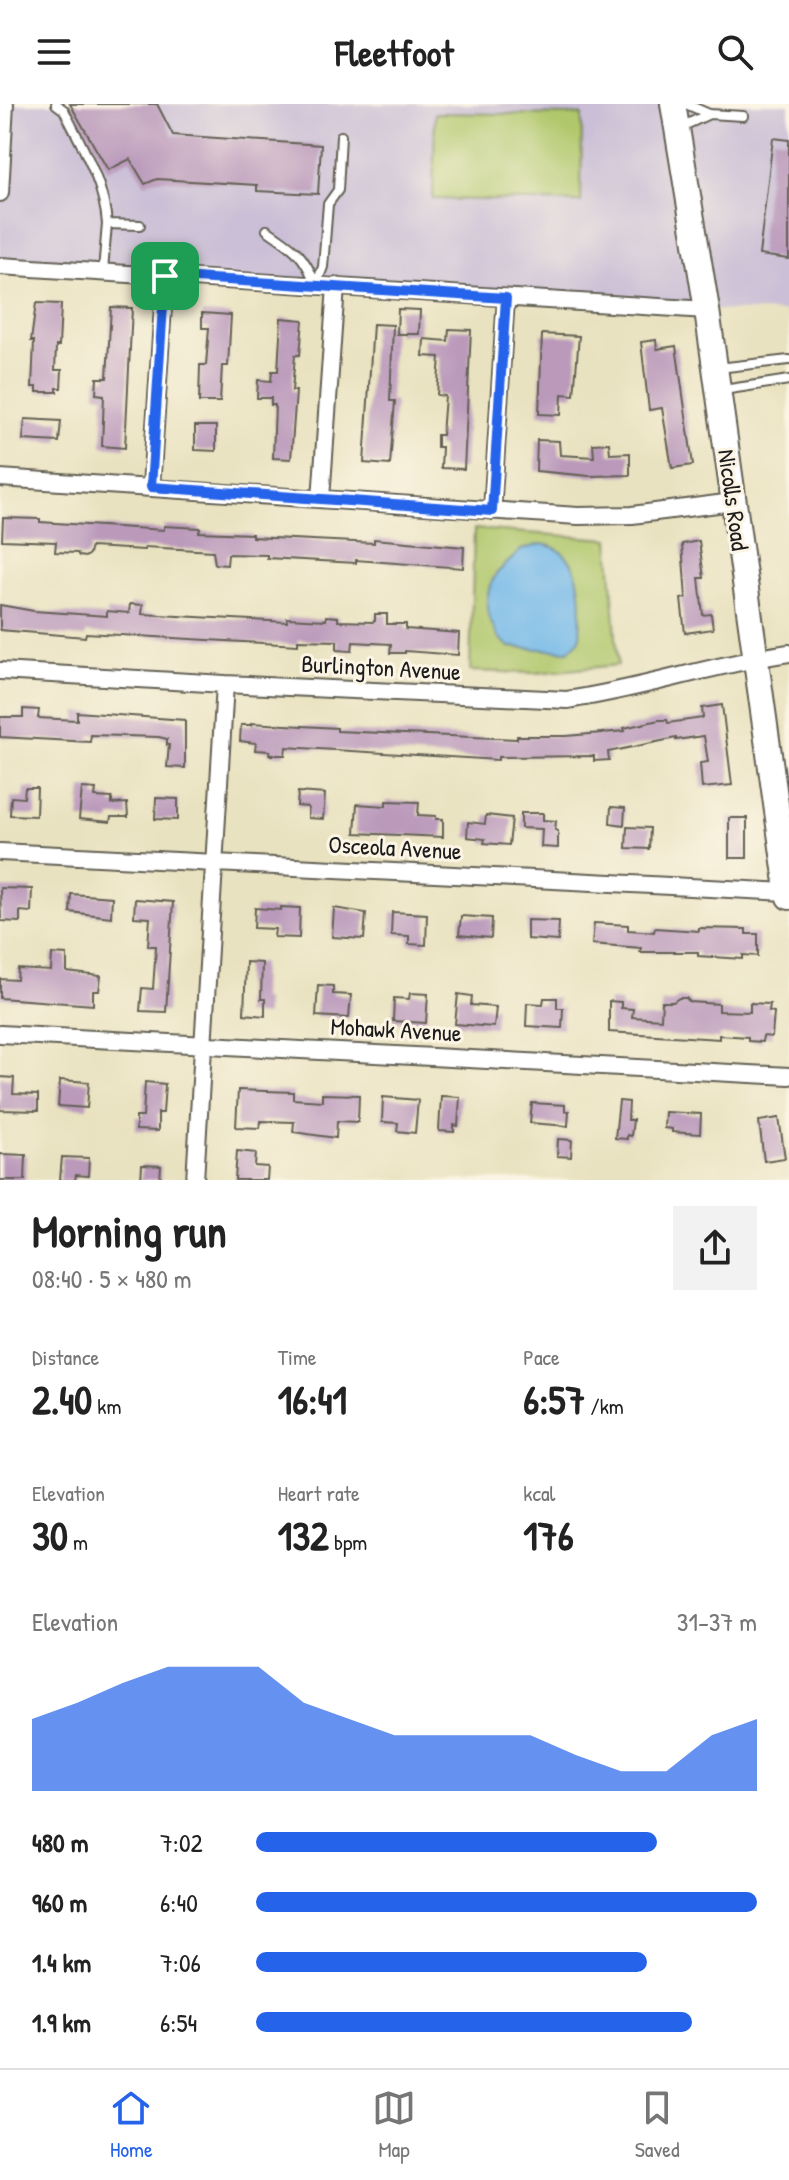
<!DOCTYPE html>
<meta charset="utf-8">
<style>
:root{--surface:#fff;--page:#f2f2f2;--text:#222;--muted:#767676;--line:#e0e0e0;--accent:#2563eb}
body{margin:0;font-family:"Patrick Hand",sans-serif;background:var(--page);color:var(--text);height:100vh;display:flex;flex-direction:column;font-size:30px;white-space:nowrap}
*{box-sizing:border-box;margin:0}
p{font-size:26px;color:var(--muted)}
.icon{flex:none;width:44px;height:44px;fill:none;stroke:currentColor;stroke-width:2;stroke-linecap:round;stroke-linejoin:round}
.map{position:relative;height:1076px;overflow:hidden}
.panel{display:flex;flex-direction:column;background:var(--surface);flex:1}
.panel>*{flex:none}
.pin{position:absolute;display:grid;place-items:center;width:68px;height:68px;color:#fff;margin:-34px;border-radius:16px;box-shadow:0 4px 12px #0006}
.round{display:grid;place-items:center;flex:none;width:84px;height:84px;border-radius:0px;background:var(--page)}
.headline{display:flex;align-items:center;justify-content:space-between;height:136px;padding:0 32px}
h1{font-size:44px;font-weight:700;line-height:60px}
.stats{display:grid;grid-template-columns:repeat(3,1fr);gap:12px;height:136px;padding:8px 32px}
.stats div{display:grid;align-content:center}
.stats b{font-size:40px;font-weight:700}
.stats small{font-size:22px;font-weight:400}
.stats p{font-size:22px}
.chart{height:224px;padding:16px 32px}
.chart p{display:flex;justify-content:space-between}
.chart svg{width:100%;height:144px;margin-top:8px;fill:var(--accent);opacity:.7}
ul{padding:0 32px;list-style:none;font-size:26px}
li{display:grid;grid-template-columns:128px 96px 1fr;align-items:center;height:60px}
li i{height:20px;border-radius:10px;background:var(--accent)}
header{display:flex;justify-content:space-between;align-items:center;height:104px;padding:0 32px;background:var(--surface);font-size:36px;font-weight:700}
.dock{display:flex;justify-content:space-around;align-items:center;height:112px;border-top:2px solid var(--line);background:var(--surface);font-size:22px;color:var(--muted)}
.dock a{display:grid;justify-items:center;gap:4px}
.dock .active{color:var(--accent)}
.map>svg:first-child{display:block}
.industrial{fill:#cabfd6}
.green{fill:#b0c76c;stroke:#667244;stroke-width:2}
.water{fill:#72b8e9;stroke:#476a82;stroke-width:2}
.building{fill:#ba99bb}
.lines{fill:none;stroke-linecap:round;stroke-linejoin:round}
.lane-casing{stroke:#646155;stroke-width:12}
.street-casing{stroke:#646155;stroke-width:20}
.secondary-casing{stroke:#646155;stroke-width:28}
.lane{stroke:#fff;stroke-width:8}
.street{stroke:#fff;stroke-width:16}
.secondary{stroke:#fff;stroke-width:24}
.route-casing{stroke:#fff;stroke-width:16}
.route{stroke:#2563eb;stroke-width:10}
.labels{text-anchor:middle;stroke-width:6;stroke-linejoin:round;paint-order:stroke}
.street-label{font-size:24px;fill:#1c1c1c;stroke:#fcf5e5}
</style>
<header><svg class="icon" aria-label="menu" viewBox="0 0 24 24"><path d="M4 6h16M4 12h16M4 18h16"/></svg>Fleetfoot<svg class="icon" aria-label="search" viewBox="0 0 24 24"><circle cx="10" cy="10" r="6"/><path d="M15 15l6 6"/></svg></header>
<div class="map">
<svg width="789" height="1076" viewBox="0 0 789 1076">
<rect width="100%" height="100%" fill="#fcf5e5"/>
<filter id="ink" filterUnits="userSpaceOnUse"><feTurbulence type="fractalNoise" baseFrequency=".0125" numOctaves="2"/><feDisplacementMap in="SourceGraphic" scale="16" xChannelSelector="R" yChannelSelector="G"/><feConvolveMatrix kernelMatrix="1 2 1 2 8 2 1 2 1" color-interpolation-filters="sRGB"/></filter>
<filter id="wash" filterUnits="userSpaceOnUse"><feTurbulence type="fractalNoise" baseFrequency=".006" numOctaves="4" result="noise"/><feDisplacementMap in="SourceGraphic" scale="32" xChannelSelector="R" yChannelSelector="G"/><feGaussianBlur stdDeviation="1.8" result="paint"/><feColorMatrix in="noise" values="0 0 0 0 0 0 0 0 0 0 0 0 0 0 0 0 0 1.4 0 .05"/><feComposite in="paint" operator="in"/></filter>
<g filter="url(#wash)">
<rect width="100%" height="100%" fill="#e9e2c0"/>
<path class="industrial" d="M5 0H789V208L707 206 0 162V89Z"/>
<path class="green" d="M435 9 582 11 581 98 433 95Z
M474 425 609 435 618 561 536 569 470 567Z"/>
<path class="water" d="M541 440C587 446 581 500 580 535L568 547 510 543 498 533 489 514 487 495 490 481 496 470 521 446Z"/>
<g id="blocks">
<path class="building" d="M70 0H157L173 31 321 41 318 90 257 87V81L157 75 145 80 130 55 108 66Z
M773 34 789 36V155L759 151Z
M36 199 61 200 59 242H56L55 266H62L61 284H57V288H37V283H32L34 237H31Z
M111 203 132 204 125 344 102 342 104 291 96 290 97 274H107Z
M398 205 420 206 419 230H397Z
M202 209 231 211 228 262H222L220 298H199L200 261H206L209 224H202Z
M281 214 303 216 300 251H295L292 287H296L291 355 273 354 275 301H271V294H257L258 276 271 277 272 267H278Z
M373 220 393 221 390 297H395L390 361 364 359Z
M449 225 471 226 464 365 441 364 442 343H437V331H442L445 292 437 291 440 253 423 252 424 235 448 237Z
M542 230 579 232 574 291 562 290 561 311 539 310Z
M656 236 657 245 676 242 693 361 672 364 662 304 649 306 641 238Z
M25 315 61 317 59 338 23 336Z
M195 322H216V347L195 346Z
M537 336 559 337 560 351 594 353 593 340 609 339 610 350 630 349V371L590 372 536 367Z
M3 414 40 415V418L164 426V422L200 424 199 428 252 430V433L374 439V435L464 443 463 464 356 456V459L267 454V451L228 450 227 461 215 460 213 447 145 443 144 446 91 443 89 450 85 453 79 452 77 449 55 448 56 438 2 436Z
M699 437 704 474H699L703 511 711 510 713 525 685 529 681 495 686 494 682 440Z
M130 500 143 501 142 510 287 518V514L326 516V512L338 513V517L372 518 375 517V510H387V520H406V525L459 529 458 551 405 547V549H390L391 540 353 538 352 547 337 546V537L298 536V541L86 529 85 533 0 526V501L34 507 107 512V507L129 509Z
M722 601 732 681 702 684 700 659 708 658 704 632 676 636V634L608 648 609 656 594 657V652L498 653V656L286 643 285 651H269L270 647 255 646 256 639 240 637 241 621H251V619L337 624V627L517 635V632H566L625 627 624 624 659 616H667L668 619 703 614 702 604Z
M23 605 39 606 38 614 77 616V608L185 616V664L167 663 169 641H167V635L159 633 91 631 90 638 0 633V613H23Z
M25 684H37L36 712 10 711 11 693 24 694Z
M82 684 96 685 95 693 112 694V700L127 699 128 713H111L110 718 79 715Z
M298 688 325 690 323 715 308 714V703L297 702Z
M156 694 178 695V716L155 715Z
M386 697 419 698 418 711 436 712V715H443V733L355 729 357 700 386 702Z
M611 703 625 704 624 721 610 719Z
M521 709H543V716L556 717 555 726 558 727V744L541 743 542 725 521 724Z
M486 711 512 714 509 741 484 739 485 735 467 733 468 718 485 720Z
M729 714H747V754H729Z
M627 723 650 724 649 745 626 744Z
M0 784 32 785 31 808 20 807V818L1 817Z
M71 790 112 793 111 813 70 808Z
M135 795 173 798 166 908 140 907 142 884 153 885 156 842H148L150 814 134 813Z
M281 803 300 804 299 834 274 833 275 825 254 824 255 804 281 806Z
M334 804 366 809 364 835 332 833Z
M392 808 427 810 426 841 409 840V832L391 831Z
M461 812 492 814 491 834 459 831Z
M527 816 559 817 558 837 527 835Z
M594 819 628 821V826L654 828 655 824 699 827V824L746 825V830H758V852L743 851V855L698 852V848H640L641 844 592 840Z
M52 850 67 851V868L101 872 99 887H93V901L0 894V875L17 876 18 865 51 867Z
M246 858 262 859 261 895H265V912L244 910Z
M318 881 333 882V890L351 891 349 914 316 912Z
M410 889 428 890 426 919 393 917 394 894 409 895Z
M458 890 472 892 471 901 496 903 494 923 455 920Z
M544 894H557V904H563L562 924 526 922 527 899 543 900Z
M679 894H686L690 898 719 900V907L750 908V899L770 900 769 907 774 908 772 933 763 932 762 938 748 937V933L719 931V935L609 928V897L621 898V904L633 905 632 913 661 915 662 898H673Z
M0 973 14 974 13 990 38 991V1007L0 1006Z
M60 976 89 978 87 1004 58 1002Z
M145 978 165 980 163 1009H158V1027L136 1026V1013H143Z
M238 986 293 988V995L322 997V990L359 991 358 1018 337 1017 336 1034 293 1028 294 1018 261 1017 260 1024 236 1023Z
M441 992 460 993 458 1022 454 1021V1028L439 1027Z
M383 993 418 996 415 1029 397 1027 398 1019 382 1018Z
M619 997 629 998 628 1016H633L631 1032 627 1031V1035L615 1034Z
M532 999 565 1001V1007H569L568 1022 530 1019Z
M665 1008 701 1010 700 1030 672 1028V1025L664 1024Z
M779 1014 785 1054 764 1057 759 1017Z
M558 1035 572 1036 571 1053 557 1052Z
M237 1047 256 1049 255 1062 268 1063 267 1076H235Z
M0 1050 26 1051 25 1076H0Z
M62 1053 89 1054 88 1072 76 1071 75 1076H60Z
M142 1061 161 1062 160 1076H141Z"/>
</g>
</g>
<g filter="url(#ink)">
<use href="#blocks" fill-opacity="0" stroke="#646155" stroke-width="2"/>
<g class="lines">
<g class="lane-casing">
<path id="lane" d="M56 0 64 6C82 43 104 78 107 120L140 121
M709 10 743 12
M681 23 709 10 686 0
M267 126C295 145 303 149 316 181
M103 167 107 120
M316 181 323 163 328 100 338 86 341 32
M718 264 789 256
M723 286 789 276"/>
</g>
<g class="street-casing">
<path id="street" d="M0 89 5 0
M0 162 707 206
M0 374 578 412 632 411 733 398
M151 383 165 172
M321 395 336 182
M492 407 506 194
M0 567 225 580 567 596C642 585 714 560 789 549
M0 748 788 788
M0 930 789 972
M195 1076 225 580"/>
</g>
<g class="secondary-casing">
<path id="secondary" d="M673 0 707 206 789 793"/>
</g>
<use href="#lane" class="lane"/>
<use href="#street" class="street"/>
<use href="#secondary" class="secondary"/>
</g>
</g>
<g class="lines" filter="url(#ink)">
<g class="route-casing">
<path id="route" d="M165 172 506 194 492 407 151 383Z"/>
</g>
<use href="#route" class="route"/>
</g>
<g class="labels">
<g class="street-label">
<text transform="translate(733 396) rotate(82)" y="8">Nicolls Road</text>
<text transform="translate(381 564) rotate(3)" y="8">Burlington Avenue</text>
<text transform="translate(395 744) rotate(3)" y="8">Osceola Avenue</text>
<text transform="translate(396 926) rotate(3)" y="8">Mohawk Avenue</text>
</g>
</g>
</svg>
<div class="pin" style="left:165px;top:172px;background:#1e9e55"><svg class="icon" aria-label="arrive" viewBox="0 0 24 24"><path d="M6 21V4h12l-3 4 3 4H6"/></svg></div>
</div>
<section class="panel">
<div class="headline"><div><h1>Morning run</h1><p>08:40 · 5 × 480 m</p></div><a class="round"><svg class="icon" aria-label="share" viewBox="0 0 24 24"><path d="M12 15V3M7 8l5-5 5 5M5 13v7h14v-7"/></svg></a></div>
<div class="stats">
<div><p>Distance</p><b>2.40<small> km</small></b></div>
<div><p>Time</p><b>16:41</b></div>
<div><p>Pace</p><b>6:57<small> /km</small></b></div>
</div>
<div class="stats">
<div><p>Elevation</p><b>30<small> m</small></b></div>
<div><p>Heart rate</p><b>132<small> bpm</small></b></div>
<div><p>kcal</p><b>176</b></div>
</div>
<div class="chart"><p><span>Elevation</span>31–37 m</p>
<svg viewBox="0 0 160 44" preserveAspectRatio="none"><path d="M0 44V22L10 17L20 11L30 6L40 6L50 6L60 17L70 22L80 27L90 27L100 27L110 27L120 33L130 38L140 38L150 27L160 22V44z"/></svg>
</div>
<ul>
<li><b>480 m</b>7:02<i style="width:80%"></i></li>
<li><b>960 m</b>6:40<i style="width:100%"></i></li>
<li><b>1.4 km</b>7:06<i style="width:78%"></i></li>
<li><b>1.9 km</b>6:54<i style="width:87%"></i></li>
</ul>
</section>
<nav class="dock">
<a class="active"><svg class="icon" aria-label="home" viewBox="0 0 24 24"><path d="M3 11l9-7 9 7M6 9v11h12V9"/></svg>Home</a>
<a><svg class="icon" aria-label="map" viewBox="0 0 24 24"><path d="M3 6l6-2 6 2 6-2v14l-6 2-6-2-6 2zM9 4v14M15 6v14"/></svg>Map</a>
<a><svg class="icon" aria-label="saved" viewBox="0 0 24 24"><path d="M7 4h10v16l-5-4-5 4z"/></svg>Saved</a>
</nav>
